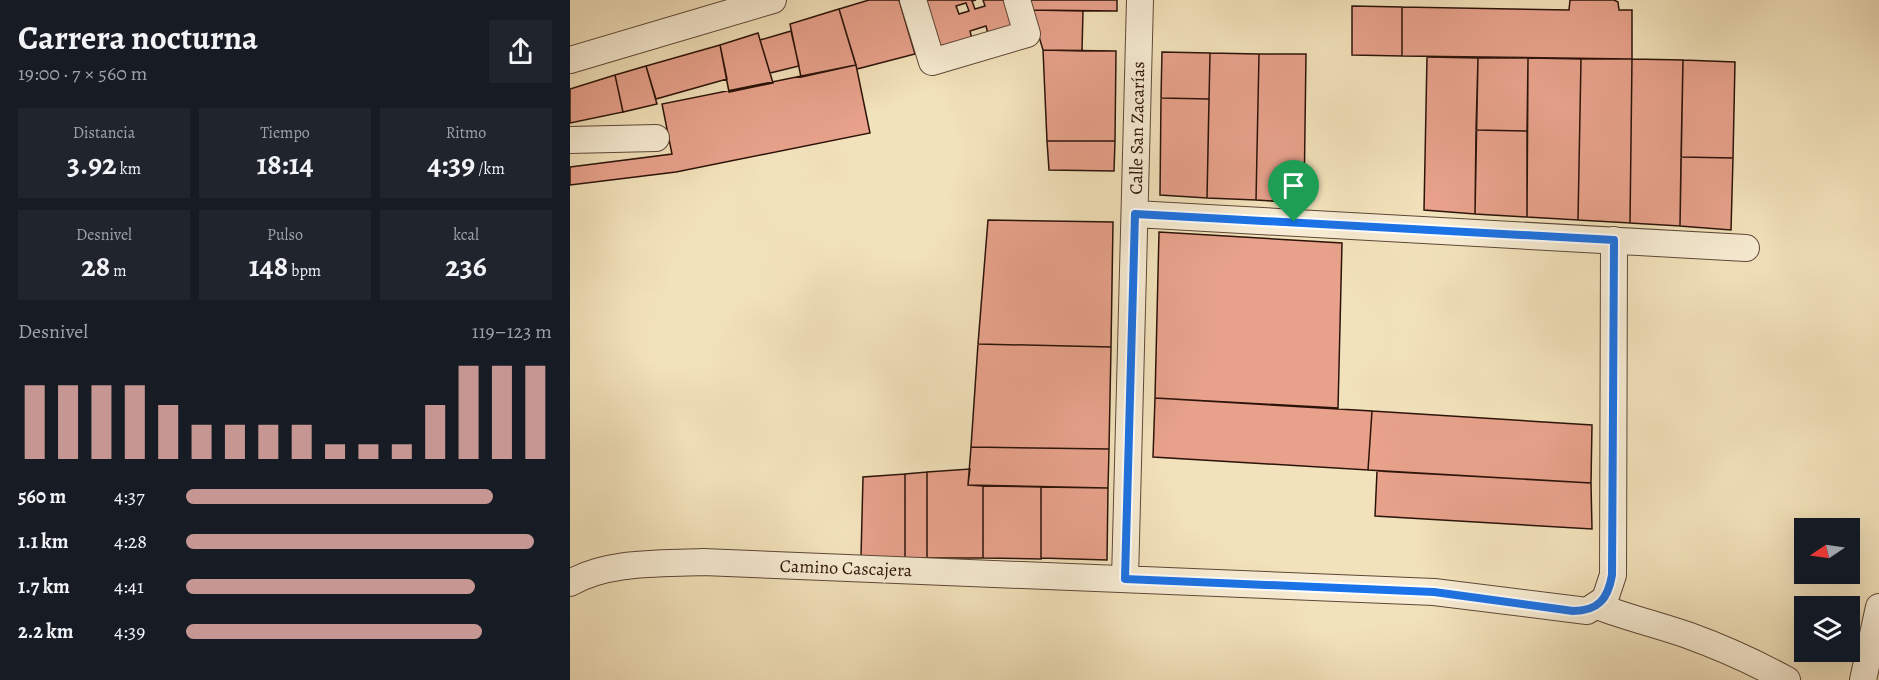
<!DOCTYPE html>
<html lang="es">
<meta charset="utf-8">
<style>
:root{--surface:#171b24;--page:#20242c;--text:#f1f3f6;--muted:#9ea1a6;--accent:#c59692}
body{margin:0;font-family:Alegreya,serif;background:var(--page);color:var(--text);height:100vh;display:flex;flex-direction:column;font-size:22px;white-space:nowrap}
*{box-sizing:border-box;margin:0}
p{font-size:20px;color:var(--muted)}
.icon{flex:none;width:33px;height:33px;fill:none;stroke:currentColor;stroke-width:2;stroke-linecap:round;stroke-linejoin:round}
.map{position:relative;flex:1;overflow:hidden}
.details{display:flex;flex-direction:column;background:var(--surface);width:570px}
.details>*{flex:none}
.needle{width:39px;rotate:257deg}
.tools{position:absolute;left:1224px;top:518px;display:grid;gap:12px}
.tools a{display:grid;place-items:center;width:66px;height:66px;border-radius:0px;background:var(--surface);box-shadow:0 6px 24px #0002;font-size:30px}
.pin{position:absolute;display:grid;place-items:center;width:51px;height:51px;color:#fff;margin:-62px -26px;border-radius:50% 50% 50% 0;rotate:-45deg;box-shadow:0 0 6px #0007}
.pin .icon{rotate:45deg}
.round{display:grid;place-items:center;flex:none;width:63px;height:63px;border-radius:0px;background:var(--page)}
.headline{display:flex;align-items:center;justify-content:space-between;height:102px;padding:0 18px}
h1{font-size:33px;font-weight:700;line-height:45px}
.metrics{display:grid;grid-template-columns:repeat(3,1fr);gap:9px;height:102px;padding:6px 18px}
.metrics div{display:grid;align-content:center;border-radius:0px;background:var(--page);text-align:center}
.metrics b{font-size:30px;font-weight:700}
.metrics small{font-size:16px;font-weight:400}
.metrics p{font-size:16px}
.chart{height:168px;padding:12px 18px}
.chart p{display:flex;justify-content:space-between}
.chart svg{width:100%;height:108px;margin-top:6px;stroke:var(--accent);stroke-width:6}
ul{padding:0 18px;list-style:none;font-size:20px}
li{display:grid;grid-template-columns:96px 72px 1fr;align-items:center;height:45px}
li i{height:15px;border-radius:8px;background:var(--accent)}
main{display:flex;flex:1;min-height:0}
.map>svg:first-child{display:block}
.building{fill:#e8a28c;stroke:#2c1309;stroke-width:1.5;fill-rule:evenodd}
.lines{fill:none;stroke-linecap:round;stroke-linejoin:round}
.minor-casing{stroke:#5e4736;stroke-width:28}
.minor{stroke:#f7ecd3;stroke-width:26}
.route-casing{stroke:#fff;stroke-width:12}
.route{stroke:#1a73e8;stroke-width:8}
.labels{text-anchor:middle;stroke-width:6;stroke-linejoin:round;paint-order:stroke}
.street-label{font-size:18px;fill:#2c1309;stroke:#f7ecd3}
</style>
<main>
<section class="details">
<div class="headline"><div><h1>Carrera nocturna</h1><p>19:00 · 7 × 560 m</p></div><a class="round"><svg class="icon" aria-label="share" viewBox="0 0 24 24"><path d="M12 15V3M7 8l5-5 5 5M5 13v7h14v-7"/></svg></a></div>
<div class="metrics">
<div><p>Distancia</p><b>3.92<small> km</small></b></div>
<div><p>Tiempo</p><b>18:14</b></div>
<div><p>Ritmo</p><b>4:39<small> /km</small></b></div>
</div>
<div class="metrics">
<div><p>Desnivel</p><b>28<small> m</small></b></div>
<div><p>Pulso</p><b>148<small> bpm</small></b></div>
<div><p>kcal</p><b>236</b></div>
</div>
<div class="chart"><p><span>Desnivel</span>119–123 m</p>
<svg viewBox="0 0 160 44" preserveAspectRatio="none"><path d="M5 44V14M15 44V14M25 44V14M35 44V14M45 44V22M55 44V30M65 44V30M75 44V30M85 44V30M95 44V38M105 44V38M115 44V38M125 44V22M135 44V6M145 44V6M155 44V6"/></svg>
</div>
<ul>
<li><b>560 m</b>4:37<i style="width:84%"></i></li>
<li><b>1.1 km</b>4:28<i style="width:95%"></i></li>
<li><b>1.7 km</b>4:41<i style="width:79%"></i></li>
<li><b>2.2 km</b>4:39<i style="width:81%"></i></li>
</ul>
</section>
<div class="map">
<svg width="1309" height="680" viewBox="0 0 1309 680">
<rect width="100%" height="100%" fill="#f2e2bb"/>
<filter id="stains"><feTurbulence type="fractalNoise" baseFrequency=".00333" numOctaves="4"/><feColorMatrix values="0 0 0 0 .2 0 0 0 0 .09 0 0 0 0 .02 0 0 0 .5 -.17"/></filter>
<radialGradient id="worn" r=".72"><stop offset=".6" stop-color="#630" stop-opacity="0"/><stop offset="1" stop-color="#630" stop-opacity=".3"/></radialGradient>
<path class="building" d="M299 0H329L345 54 287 69 269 9Z
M356 0H406L402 1 405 9 415 6 413 0H437L445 26 418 34 416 26 400 31 402 39 371 48ZM396 3 399 11 389 14 386 6Z
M458 0H547V11L461 10Z
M1000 0H1044L1048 2 1049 10H1062V59L832 56V7L999 10Z
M782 6 832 7V56L782 55Z
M269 9 286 65 231 77 220 24Z
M461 10 513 11 512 51 473 50Z
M221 31 229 66 200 73 190 40Z
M188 33 203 83 159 92 150 45Z
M150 45 157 79 86 99 76 66Z
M473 50 546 51 545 141H477Z
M592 52 640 53 639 99 591 98Z
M640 53 689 54 686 200 637 198Z
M689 54H736L734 203 686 200Z
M857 57 908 58 905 214 854 210Z
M908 58H958L957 131 906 130Z
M958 58 1011 59 1008 220 957 217Z
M1011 59H1062L1060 223 1008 220Z
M1062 59 1113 60 1110 226 1060 223Z
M1113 60 1165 62 1163 158 1111 157Z
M286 65 300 133 106 172 0 185V167L102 154 92 104Z
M76 66 87 104 53 112 45 75Z
M45 75 53 112 0 123V89Z
M591 98 639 99 637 198 590 195Z
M906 130 957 131V217L905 214Z
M477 141H545L544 171 479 170Z
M1111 157 1163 158 1161 230 1110 226Z
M418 220 543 222 541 347 408 344Z
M589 232 772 243 768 408 585 398Z
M408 344 541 347 539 449 401 447Z
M585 398 802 411 798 470 583 457Z
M802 411 1022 425 1021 483 798 470Z
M401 447 539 449 538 488 398 485Z
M400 469 398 485 413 486V558H357V472Z
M807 471 1021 483 1022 529 805 516Z
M357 472V558H335V474Z
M335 474V558L291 557 293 477Z
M413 486 471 487V559L413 558Z
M471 487 538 488 537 560 471 558Z"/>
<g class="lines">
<g class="minor-casing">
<path id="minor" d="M343 0 362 62 457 34 447 0
M0 60 203 0
M0 140 86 138
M565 214 1176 248
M555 579 570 0
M0 583C38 561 89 564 133 562L864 592 1017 611 1035 599 1043 575 1044 240
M1027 606C1058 618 1089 625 1120 636 1153 648 1186 663 1217 680
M1293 680 1309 607"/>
</g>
<use href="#minor" class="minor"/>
</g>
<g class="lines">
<g class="route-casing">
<path id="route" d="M565 214 1044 240 1042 575C1038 599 1028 611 1003 611L864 592 555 579Z"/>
</g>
<use href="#route" class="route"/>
</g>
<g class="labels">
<g class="street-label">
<text transform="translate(567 128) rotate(-89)" y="6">Calle San Zacarías</text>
<text transform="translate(276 568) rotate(2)" y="6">Camino Cascajera</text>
</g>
</g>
<rect width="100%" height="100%" filter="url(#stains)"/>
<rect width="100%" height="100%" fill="url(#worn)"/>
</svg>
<div class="tools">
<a><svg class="needle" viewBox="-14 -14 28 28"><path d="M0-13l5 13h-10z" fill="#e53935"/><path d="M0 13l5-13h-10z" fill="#9ea1a6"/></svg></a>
<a><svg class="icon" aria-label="layers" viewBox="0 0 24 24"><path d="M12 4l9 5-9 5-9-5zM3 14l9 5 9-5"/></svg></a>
</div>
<div class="pin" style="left:724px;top:222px;background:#1e9e55"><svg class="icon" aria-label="arrive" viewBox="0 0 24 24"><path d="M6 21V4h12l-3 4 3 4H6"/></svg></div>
</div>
</main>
